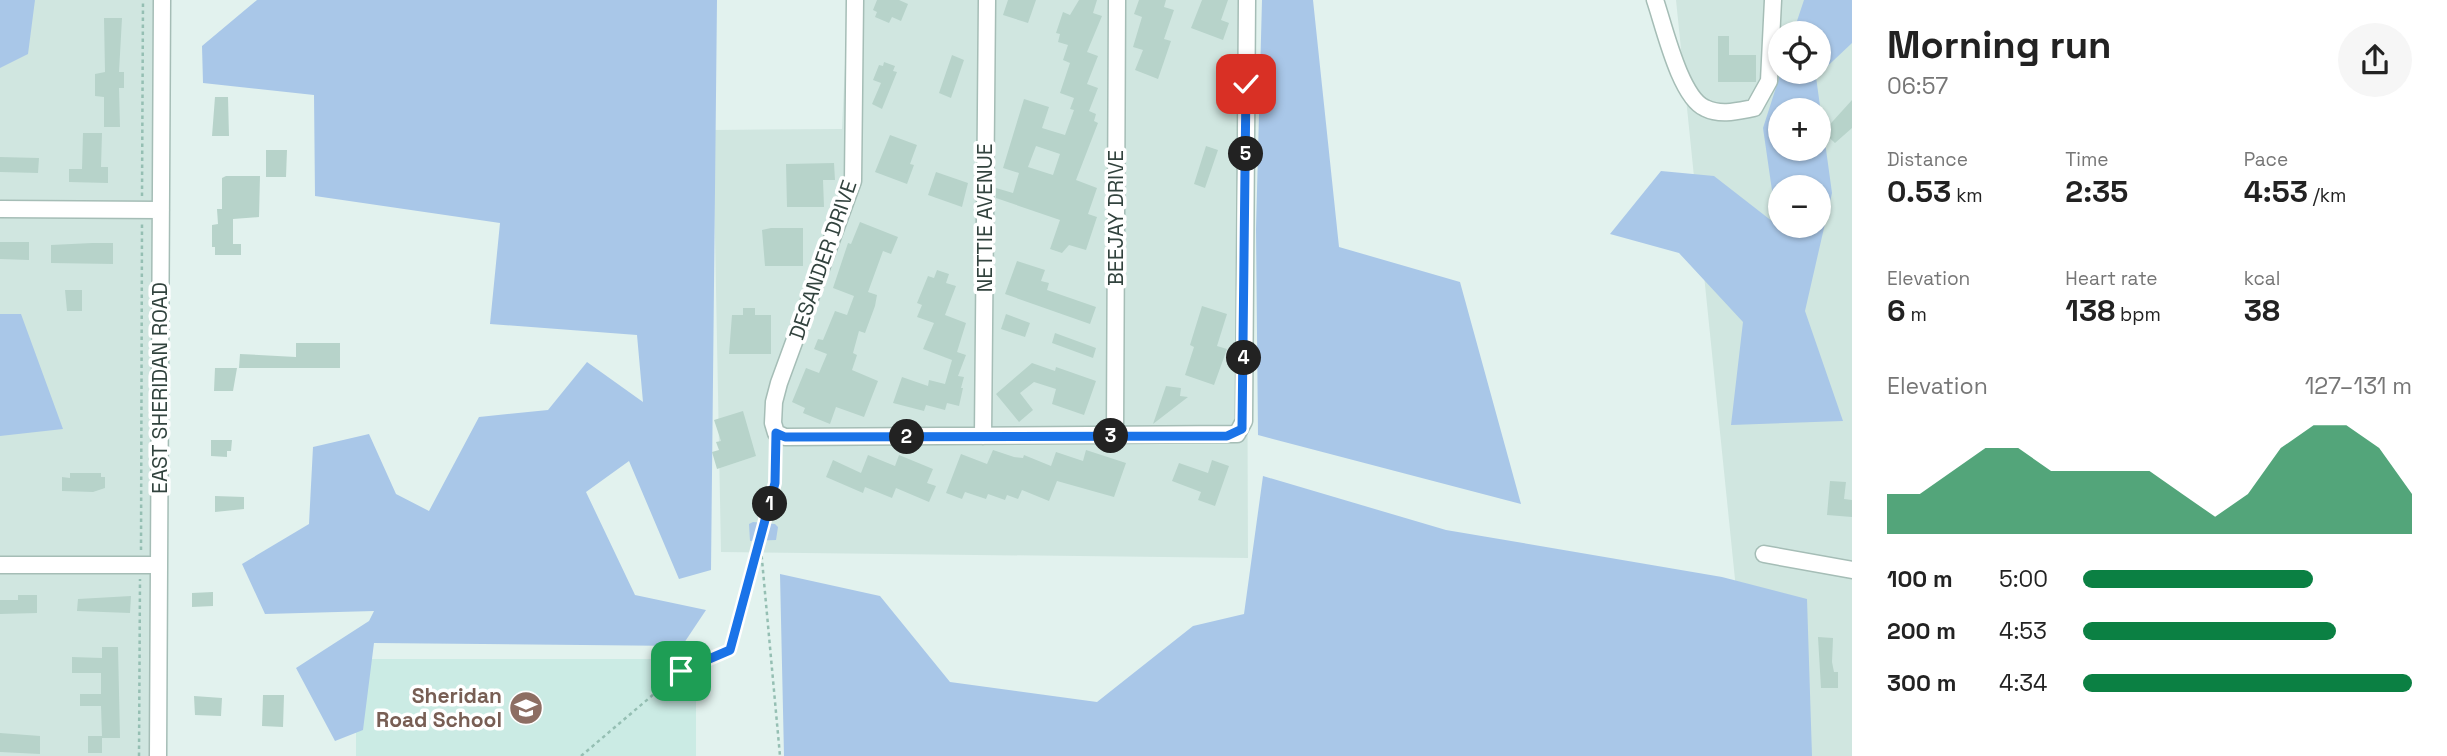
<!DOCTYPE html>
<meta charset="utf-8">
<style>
:root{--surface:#fff;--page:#f6f6f6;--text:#222;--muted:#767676;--accent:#0b8043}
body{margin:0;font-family:"Space Grotesk",sans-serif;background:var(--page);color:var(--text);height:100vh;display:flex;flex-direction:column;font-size:26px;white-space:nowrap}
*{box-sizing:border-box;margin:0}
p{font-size:23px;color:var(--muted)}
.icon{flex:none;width:38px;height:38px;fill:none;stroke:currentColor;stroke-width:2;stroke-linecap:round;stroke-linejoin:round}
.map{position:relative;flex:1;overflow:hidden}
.sheet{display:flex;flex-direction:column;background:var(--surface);width:595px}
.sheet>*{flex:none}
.controls{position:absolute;left:1768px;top:21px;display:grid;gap:14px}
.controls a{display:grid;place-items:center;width:63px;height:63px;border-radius:50%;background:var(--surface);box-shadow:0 2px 5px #0004;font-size:35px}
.pin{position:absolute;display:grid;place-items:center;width:60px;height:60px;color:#fff;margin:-30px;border-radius:14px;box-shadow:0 4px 10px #0006}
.km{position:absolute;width:35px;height:35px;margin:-18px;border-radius:50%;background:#222;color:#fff;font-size:19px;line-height:35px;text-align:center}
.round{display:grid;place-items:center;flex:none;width:74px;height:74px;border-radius:37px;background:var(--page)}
.overview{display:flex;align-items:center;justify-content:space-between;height:119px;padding:0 35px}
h1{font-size:38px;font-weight:700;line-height:52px}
.stats{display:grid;grid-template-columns:repeat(3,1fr);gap:10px;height:119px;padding:7px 35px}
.stats div{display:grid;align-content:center}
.stats b{font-size:30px;font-weight:700}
.stats small{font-size:19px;font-weight:400}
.stats p{font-size:19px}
.chart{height:196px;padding:14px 35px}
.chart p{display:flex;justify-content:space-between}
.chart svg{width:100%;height:126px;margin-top:7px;fill:var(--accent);opacity:.7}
ul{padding:0 35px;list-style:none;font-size:23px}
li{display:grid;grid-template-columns:112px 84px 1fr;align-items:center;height:52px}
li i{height:18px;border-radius:9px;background:var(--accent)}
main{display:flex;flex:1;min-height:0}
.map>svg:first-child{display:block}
.residential{fill:#d0e6e0;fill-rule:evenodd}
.education{fill:#cbebe4}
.green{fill:#a9c7e8;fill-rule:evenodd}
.building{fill:#b7d3ca;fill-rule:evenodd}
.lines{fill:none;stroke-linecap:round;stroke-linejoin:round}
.minor-casing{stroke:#a5bdb6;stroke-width:19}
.path{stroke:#95bfb3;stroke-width:2.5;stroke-dasharray:3.5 3.5;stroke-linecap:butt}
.minor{stroke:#fff;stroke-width:16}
.route-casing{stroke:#fff;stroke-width:14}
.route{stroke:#1a73e8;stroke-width:9}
.labels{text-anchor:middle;stroke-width:7;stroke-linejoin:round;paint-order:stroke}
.street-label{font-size:21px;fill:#32433e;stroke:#fff}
.education-label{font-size:21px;font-weight:bold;fill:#785e54;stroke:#fff;text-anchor:end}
</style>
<main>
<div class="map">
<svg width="1852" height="756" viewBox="0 0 1852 756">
<rect width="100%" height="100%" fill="#e2f2ee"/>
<path class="residential" d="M0 0H161L158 756H0Z
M848 0H1246L1248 558 721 552 713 130 842 129Z
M1676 0H1852V756H1753ZM1780 33H1818V72H1780ZM1780 110H1818V149H1780ZM1780 187H1818V226H1780Z"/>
<path class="education" d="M356 659H696V756H356Z"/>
<path class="green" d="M0 0H35L28 54 0 68Z
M257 0H717L711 570 679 579 629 461 586 492 635 595 706 610 682 646 374 643 363 730 335 741 296 668 369 621 374 611 265 614 242 564 309 524 313 447 369 434 396 494 429 511 479 417 548 410 587 362 643 402 637 335 490 324 500 223 315 196 314 95 203 83 202 46Z
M1262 0H1313L1339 247 1460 282 1521 504 1258 435 1256 229Z
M1804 0H1852V43L1816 77 1832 193 1805 311 1843 421 1731 425 1743 322 1679 253 1610 234 1661 171 1714 176 1777 225 1763 128 1781 72H1818V33H1793ZM1780 110H1818V149H1780ZM1780 187H1818V226H1780Z
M0 314H21L63 429 0 436Z
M1263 476 1446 530 1722 577 1807 599 1812 756H784L780 574 880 596 950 682 1097 702 1193 626 1244 614Z
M753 522 775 524 778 527 776 540 750 541 749 524Z"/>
<path class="building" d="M877 0H899L908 4 901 21 892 17 889 23 875 17 877 12 873 10Z
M1008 0H1036L1028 23 1003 15Z
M1079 0H1097L1093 13 1102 16 1087 52 1098 56 1087 84 1098 88 1089 111 1096 114 1094 121 1098 123 1076 180 1097 188 1088 214 1097 217 1086 250 1069 245 1062 253 1050 249 1060 220 996 198V188L1013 193 1019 173 1003 168 1024 99 1049 107 1042 128 1065 135 1074 110 1070 109 1074 98 1060 93 1070 63 1063 60 1068 45 1058 42 1060 34 1056 33 1063 12 1070 15ZM1036 146 1060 154 1053 175 1028 167Z
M1139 0H1166L1164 7 1174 10 1164 39 1171 41 1158 79 1135 70 1143 50 1133 47 1142 17 1134 14Z
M1202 0H1228L1221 20 1229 23 1223 40 1191 28Z
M104 18H122L119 72H124V88H119L120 127H104V97L95 96V74L105 72Z
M1718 36H1729V55H1756V82H1718Z
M952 55 964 60 951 98 939 93Z
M884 62 895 66 893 71 897 72 882 109 872 104 881 83 873 80 879 65 883 66Z
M215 97H228L229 136H212Z
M1852 100V128L1835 143 1823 132Z
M83 133H102L101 167H108V183L69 182V169H82Z
M890 135 917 145 910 164 914 165 907 184 875 172Z
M1206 146 1218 150 1205 188 1194 184Z
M266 150H287L286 177H266Z
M0 157 39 158 38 173 0 172Z
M834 163 835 180H823L824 207H787L786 164Z
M936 172 968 183 962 207 928 195Z
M226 176H260L259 217 233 219V244H241V255H215V247H212V225L218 224 217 209H222V178Z
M860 222 898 237 891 254 883 251 868 292 877 295 875 306 865 333 859 331 853 353 857 355 852 370 878 381 864 417 836 407 830 424 803 413 805 408 792 402 806 368 819 373 827 354 814 349 818 339 823 340 835 311 847 315 854 296 833 288 848 243 851 244Z
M771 228H803V266H765L762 230Z
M0 242H29V260L0 259Z
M92 243H113V264L51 263V245Z
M1017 261 1045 270 1041 281 1049 283 1047 290 1096 307 1090 324 1005 294Z
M937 270 949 274 946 283 956 286 945 315 966 323 957 352 966 355 958 376 964 377 961 388H963L959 406 947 403 945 410 926 405 924 411 893 403 902 377 928 386 929 380 945 384 952 360 923 349 934 323 917 317 922 305 917 303 928 276 934 278Z
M65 290H82V311H67Z
M1202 306 1227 314 1217 346 1227 349 1214 385 1185 375 1194 347 1190 345Z
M743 308H755V315H771V354H729L732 315H743Z
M1006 314 1030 323 1025 337 1001 329Z
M1055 333 1096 348 1093 358 1052 343Z
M296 343H340V368H239L240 354 296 357Z
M1032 363 1055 371 1056 367 1096 381 1084 415 1052 404 1056 389 1034 382 1020 393 1033 410 1019 422 996 394Z
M215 368H237L233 391H214Z
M1166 386 1181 388 1180 396 1188 397 1153 424Z
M743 411 756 456 717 469 712 452 719 450 716 442 721 441 714 420Z
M211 440H232L231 451H227V457L211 456Z
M993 450 1014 457 1023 458 1024 455 1051 466 1056 452 1083 461 1086 450 1126 463 1114 497 1057 481 1049 501 1022 490 1018 499 1007 495 1005 500 988 494 986 499 965 492 962 499 946 493 961 454 987 464Z
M868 455 895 466 899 455 933 469 927 483 936 486 929 502 896 488 892 498 865 487 863 493 826 477 833 460 861 473Z
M1212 460 1229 466 1215 506 1198 500 1201 492 1172 481 1179 463 1208 473Z
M70 473H101V477H105V488L93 492 62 491V477L70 478Z
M1830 481 1846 482 1844 499 1852 500V517L1827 515Z
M215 496 244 497V509L215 512Z
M213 592V606L192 607V593Z
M18 595H37V613L0 614V600H18Z
M131 596 130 613 77 611 78 599Z
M1818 637 1833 638 1832 662 1834 672H1838V688H1821Z
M102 647H118L120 738H102V753H88V736H102L101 706H80V694H101V673H72V657L102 658Z
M263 695H284L283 727 262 726Z
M194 696 222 698 221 716 195 715Z
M0 733 40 736V754L0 752Z"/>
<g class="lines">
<g class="minor-casing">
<path id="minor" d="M855 0 853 181 779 383 774 402 773 423 776 433 785 437 1237 434 1244 421 1247 0
M1655 0C1664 26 1680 97 1705 108 1721 116 1738 111 1754 108L1769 81 1773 0
M0 209 161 210
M983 436 987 0
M1115 436 1117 0
M1764 554 1852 570
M0 565H159
M158 756 162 0"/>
</g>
<path class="path" d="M142 196 143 0
M761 549 780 756
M141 550 142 224
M139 756 140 579
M581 756 681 671 729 650C749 583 774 517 776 447"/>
<use href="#minor" class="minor"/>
</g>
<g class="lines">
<g class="route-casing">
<path id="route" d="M681 671 730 650 775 483 776 433 785 437 1227 436 1242 429 1246 84"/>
</g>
<use href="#route" class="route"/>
</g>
<defs>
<g id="school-disc" transform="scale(1.75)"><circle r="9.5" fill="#8d6e63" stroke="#fff"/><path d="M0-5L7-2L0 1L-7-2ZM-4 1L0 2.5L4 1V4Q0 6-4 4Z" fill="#fff"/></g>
</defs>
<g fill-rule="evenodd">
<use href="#school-disc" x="526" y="708"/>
</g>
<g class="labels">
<g class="street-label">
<text transform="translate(985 218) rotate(-90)" y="7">NETTIE AVENUE</text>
<text transform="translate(1116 218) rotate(-90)" y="7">BEEJAY DRIVE</text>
<text transform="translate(823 260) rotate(-71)" y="7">DESANDER DRIVE</text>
<text transform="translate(160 388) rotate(-90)" y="7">EAST SHERIDAN ROAD</text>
</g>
<g class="education-label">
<text x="502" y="703">Sheridan<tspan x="502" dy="24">Road School</tspan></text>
</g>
</g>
</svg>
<div class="controls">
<a><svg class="icon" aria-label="locate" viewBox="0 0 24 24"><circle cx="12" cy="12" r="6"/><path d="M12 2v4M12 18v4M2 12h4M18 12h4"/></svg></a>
<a>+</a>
<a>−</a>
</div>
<div class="pin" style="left:681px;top:671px;background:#1e9e55"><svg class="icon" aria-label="arrive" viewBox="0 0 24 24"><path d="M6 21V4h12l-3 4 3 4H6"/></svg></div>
<div class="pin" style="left:1246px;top:84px;background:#d93025"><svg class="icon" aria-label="check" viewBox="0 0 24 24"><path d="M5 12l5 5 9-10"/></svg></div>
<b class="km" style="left:770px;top:504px">1</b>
<b class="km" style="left:907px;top:437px">2</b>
<b class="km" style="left:1111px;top:436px">3</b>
<b class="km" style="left:1244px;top:358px">4</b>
<b class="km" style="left:1246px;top:154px">5</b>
</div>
<section class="sheet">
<div class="overview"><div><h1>Morning run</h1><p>06:57</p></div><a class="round"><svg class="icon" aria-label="share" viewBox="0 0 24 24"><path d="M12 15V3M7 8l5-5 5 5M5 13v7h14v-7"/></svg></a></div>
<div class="stats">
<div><p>Distance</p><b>0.53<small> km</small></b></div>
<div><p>Time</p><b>2:35</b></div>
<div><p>Pace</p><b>4:53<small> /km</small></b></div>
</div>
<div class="stats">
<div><p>Elevation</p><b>6<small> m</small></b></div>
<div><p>Heart rate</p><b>138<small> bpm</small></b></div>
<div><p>kcal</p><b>38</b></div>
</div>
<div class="chart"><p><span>Elevation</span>127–131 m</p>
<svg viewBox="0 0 160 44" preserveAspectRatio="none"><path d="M0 44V30L10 30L20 22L30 14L40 14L50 22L60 22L70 22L80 22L90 30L100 38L110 30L120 14L130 6L140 6L150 14L160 30V44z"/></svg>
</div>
<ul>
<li><b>100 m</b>5:00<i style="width:70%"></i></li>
<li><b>200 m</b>4:53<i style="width:77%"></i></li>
<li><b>300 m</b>4:34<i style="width:100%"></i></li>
</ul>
</section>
</main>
